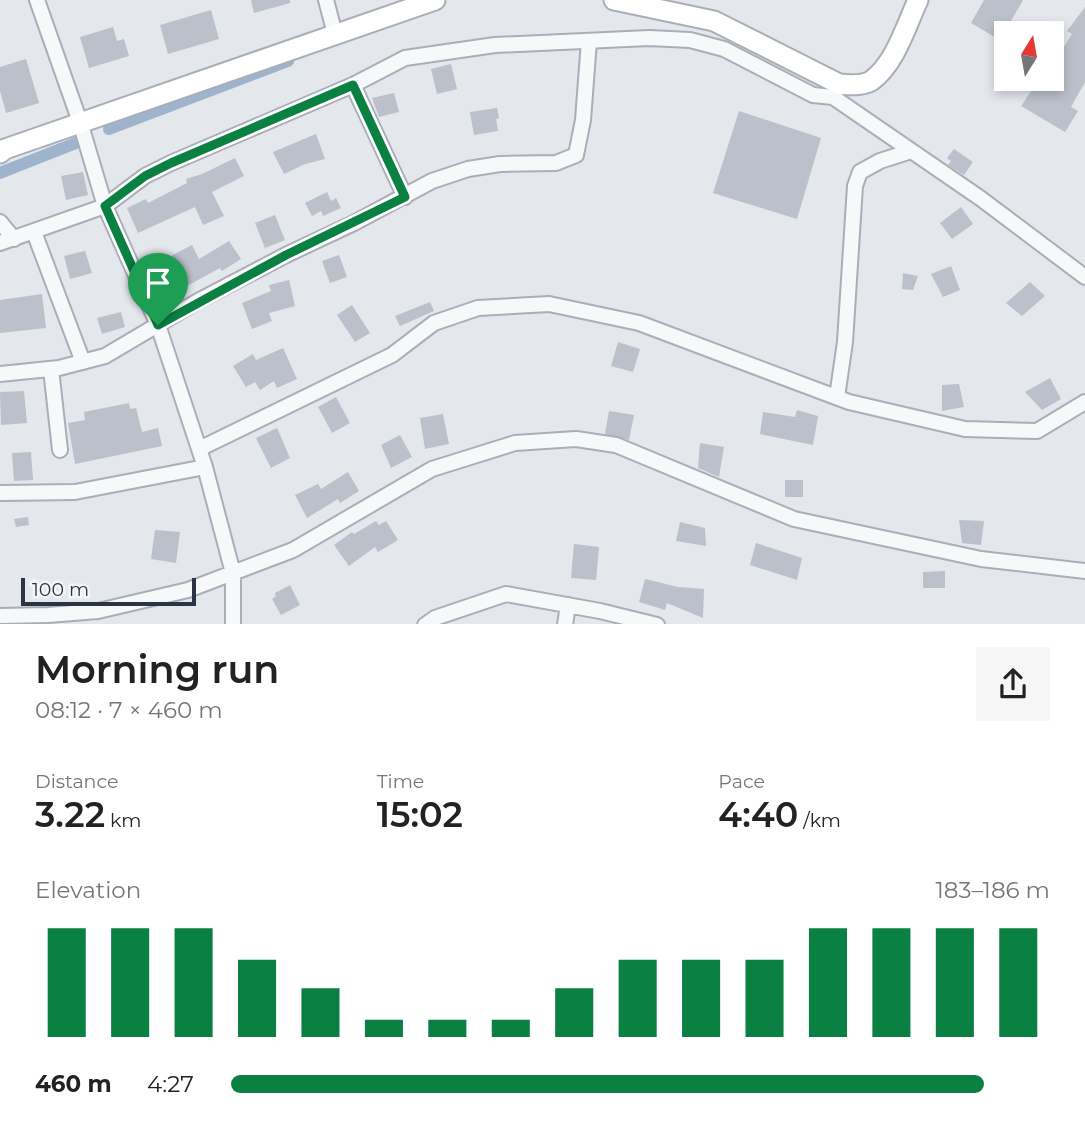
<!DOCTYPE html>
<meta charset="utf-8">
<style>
:root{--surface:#fff;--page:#f6f6f6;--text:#222;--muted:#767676;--accent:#0b8043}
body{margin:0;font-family:Montserrat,sans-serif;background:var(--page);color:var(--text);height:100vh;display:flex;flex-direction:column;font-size:26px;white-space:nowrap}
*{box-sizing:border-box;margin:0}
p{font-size:23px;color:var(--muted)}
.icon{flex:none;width:38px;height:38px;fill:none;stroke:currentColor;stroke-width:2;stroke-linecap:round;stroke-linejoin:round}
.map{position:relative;height:624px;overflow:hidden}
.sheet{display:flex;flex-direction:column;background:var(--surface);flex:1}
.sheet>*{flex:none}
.needle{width:46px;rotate:11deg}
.tools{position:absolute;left:994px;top:21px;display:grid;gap:14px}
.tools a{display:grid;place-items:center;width:70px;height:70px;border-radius:0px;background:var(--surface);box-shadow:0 4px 10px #0003;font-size:35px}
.scale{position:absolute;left:21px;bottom:18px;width:175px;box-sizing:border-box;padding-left:7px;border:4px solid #2b3445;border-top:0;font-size:19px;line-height:24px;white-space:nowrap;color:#2b3445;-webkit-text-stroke:5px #f4f6f9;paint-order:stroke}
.pin{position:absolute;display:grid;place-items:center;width:60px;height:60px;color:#fff;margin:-72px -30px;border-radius:50% 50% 50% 0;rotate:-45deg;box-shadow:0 0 7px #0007}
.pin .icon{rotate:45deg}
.round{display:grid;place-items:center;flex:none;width:74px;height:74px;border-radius:0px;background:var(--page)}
.head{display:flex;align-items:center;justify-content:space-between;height:119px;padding:0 35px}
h1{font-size:38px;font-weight:600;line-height:52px}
.metrics{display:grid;grid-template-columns:repeat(3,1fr);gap:10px;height:119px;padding:7px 35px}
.metrics div{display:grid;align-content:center}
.metrics b{font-size:35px;font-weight:600}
.metrics small{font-size:19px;font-weight:400}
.metrics p{font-size:19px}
.chart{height:196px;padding:14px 35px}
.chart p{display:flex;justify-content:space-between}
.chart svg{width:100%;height:126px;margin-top:7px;stroke:var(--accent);stroke-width:6}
ul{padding:0 35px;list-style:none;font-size:23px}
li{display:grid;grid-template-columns:112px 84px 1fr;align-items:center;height:52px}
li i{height:18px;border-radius:9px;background:var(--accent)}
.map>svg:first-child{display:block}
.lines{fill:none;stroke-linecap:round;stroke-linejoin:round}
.canal{stroke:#9fb4cc;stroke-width:12}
.building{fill:#bbc0ca}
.street-casing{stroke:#a9aeb7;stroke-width:18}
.secondary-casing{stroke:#a9aeb7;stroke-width:23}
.street{stroke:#f7f8fa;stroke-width:14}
.secondary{stroke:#fff;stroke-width:19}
.route-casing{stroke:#fff;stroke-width:14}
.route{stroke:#0b8043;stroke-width:9}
</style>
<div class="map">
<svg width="1085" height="625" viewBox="0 0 1085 625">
<rect width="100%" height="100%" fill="#e4e7ec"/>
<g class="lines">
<path class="canal" d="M109 129 288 61
M0 173 81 141"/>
</g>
<path class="building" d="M251 0H290V3L254 13Z
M984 0H1023L1000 40 971 23Z
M1085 7V82L1071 107 1078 111 1065 132 1021 106 1034 87 1038 89 1044 79H1052V66L1072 34 1067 31Z
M211 10 219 39 168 54 160 25Z
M113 27 117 41 124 39 129 56 89 68 80 37Z
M26 59 39 103 6 113 0 91V67Z
M451 64 457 89 437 94 431 69Z
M394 93 399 112 379 117 372 98Z
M497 108 499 118 496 119 498 131 474 135 470 112Z
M739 111 821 138 797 219 713 193Z
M316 134 325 159 305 164 284 174 273 152Z
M954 149 973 162 964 175 948 165 951 161 947 158Z
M235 158 244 176 212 192 224 216 203 225 195 207 138 233 127 208 146 199 148 203 187 183 186 179 202 174Z
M83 172 88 195 66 200 61 176Z
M327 192 331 201 336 198 341 208 323 216 321 211 312 216 305 203Z
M961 207 973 224 952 239 940 223Z
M275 215 285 240 265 248 255 223Z
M229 241 241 259 222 271 220 268 187 286 183 278 154 284 150 266 173 261 171 256 192 245 199 259Z
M85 251 92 273 70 279 64 256Z
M339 255 347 277 330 283 322 261Z
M951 266 960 290 943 297 931 274Z
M903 273 918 276 913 290 902 289Z
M289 280 295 306 269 313 272 321 252 329 242 303 271 291 269 285Z
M1030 282 1045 296 1022 316 1006 303Z
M42 294 46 328 0 333V300Z
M430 302 434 311 400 326 395 316Z
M352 305 370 333 355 342 337 315Z
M121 312 125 327 102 334 97 318Z
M618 342 640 349 633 372 611 366Z
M283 348 297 379 277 388 274 381 260 390 255 382 246 387 233 366 253 354 256 360Z
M1050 378 1061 399 1042 410 1025 392Z
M959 384 964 407 942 411V385Z
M24 391 27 423 1 425 0 392Z
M336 397 350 423 332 433 318 407Z
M129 403 130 409 136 408 142 432 158 428 162 446 75 464 68 423 85 420 84 412Z
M797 410 818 416 813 445 760 434 763 412 795 417Z
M609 411 634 415 629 440 605 434Z
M443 414 449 444 425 449 420 418Z
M277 428 290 458 271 468 256 438Z
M400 435 412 457 391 468 381 445Z
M700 443 724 447 719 477 698 468Z
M31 452 33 480 14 481 12 453Z
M348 472 359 491 340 503 338 499 307 518 295 495 318 484 321 489Z
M785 480H803V497H785Z
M28 517 29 525 16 527 14 519Z
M959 520 984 521 981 545 962 543Z
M376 521 379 525 386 521 398 540 378 552 375 547 349 566 334 545 352 532 354 534Z
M680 522 705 528 706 546 676 541Z
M155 530 180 532 176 563 151 559Z
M756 543 802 558 797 580 750 565Z
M574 544 599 547 596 580 571 578Z
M945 571V588H923V572Z
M645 579 678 587 704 589 703 618 667 603 665 610 639 602Z
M290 585 300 605 281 615 272 599 276 596 275 593Z"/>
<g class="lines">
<g class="street-casing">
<path id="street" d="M37 0 80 122 105 206 158 325 205 467 233 573V625
M326 0 335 34
M353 85 405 197
M833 97 980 198 1085 277
M0 222 14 239
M34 232 83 362
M0 243 105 206 145 176 171 163 353 85 405 58 495 45 649 38 690 40 724 49 813 95 833 97 839 84
M51 369 60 450
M0 374 59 368 105 356 198 301 286 255 354 223 432 181 468 169 500 164 556 163 576 155 583 120 589 41
M837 397 845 342 855 186 860 172 880 161 911 151
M199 449 392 355 434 323 478 308 549 304 639 323 849 402 965 429 1037 431 1085 402
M0 493 75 492 205 467
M0 616 48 615 98 611 188 590 293 550 432 469 515 443 576 439 616 445 794 519 981 559 1085 571
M425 625 435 618 506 594 600 611 657 625
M565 625 568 605"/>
</g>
<g class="secondary-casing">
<path id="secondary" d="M614 0 714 21 839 84C849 85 862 86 871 81 895 64 906 26 918 0
M0 153 5 149 435 0"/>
</g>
<use href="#street" class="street"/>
<use href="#secondary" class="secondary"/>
</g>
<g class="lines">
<g class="route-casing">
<path id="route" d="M353 85 405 197 286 255 158 325 105 206 145 176 171 163Z"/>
</g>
<use href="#route" class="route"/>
</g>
</svg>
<div class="tools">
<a><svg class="needle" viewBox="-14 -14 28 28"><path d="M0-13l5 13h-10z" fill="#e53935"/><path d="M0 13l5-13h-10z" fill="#767676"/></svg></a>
</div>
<div class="scale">100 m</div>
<div class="pin" style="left:158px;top:325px;background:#1e9e55"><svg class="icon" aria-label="arrive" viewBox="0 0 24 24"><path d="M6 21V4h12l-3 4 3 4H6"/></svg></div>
</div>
<section class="sheet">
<div class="head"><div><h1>Morning run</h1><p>08:12 · 7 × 460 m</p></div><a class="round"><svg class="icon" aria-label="share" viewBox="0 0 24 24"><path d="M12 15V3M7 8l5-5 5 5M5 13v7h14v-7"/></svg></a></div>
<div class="metrics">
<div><p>Distance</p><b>3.22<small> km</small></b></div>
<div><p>Time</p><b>15:02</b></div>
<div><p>Pace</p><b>4:40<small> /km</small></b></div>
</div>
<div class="chart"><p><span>Elevation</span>183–186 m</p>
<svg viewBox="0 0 160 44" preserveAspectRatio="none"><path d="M5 44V6M15 44V6M25 44V6M35 44V17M45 44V27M55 44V38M65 44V38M75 44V38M85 44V27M95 44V17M105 44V17M115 44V17M125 44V6M135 44V6M145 44V6M155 44V6"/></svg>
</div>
<ul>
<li><b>460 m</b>4:27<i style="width:92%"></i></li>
</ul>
</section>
